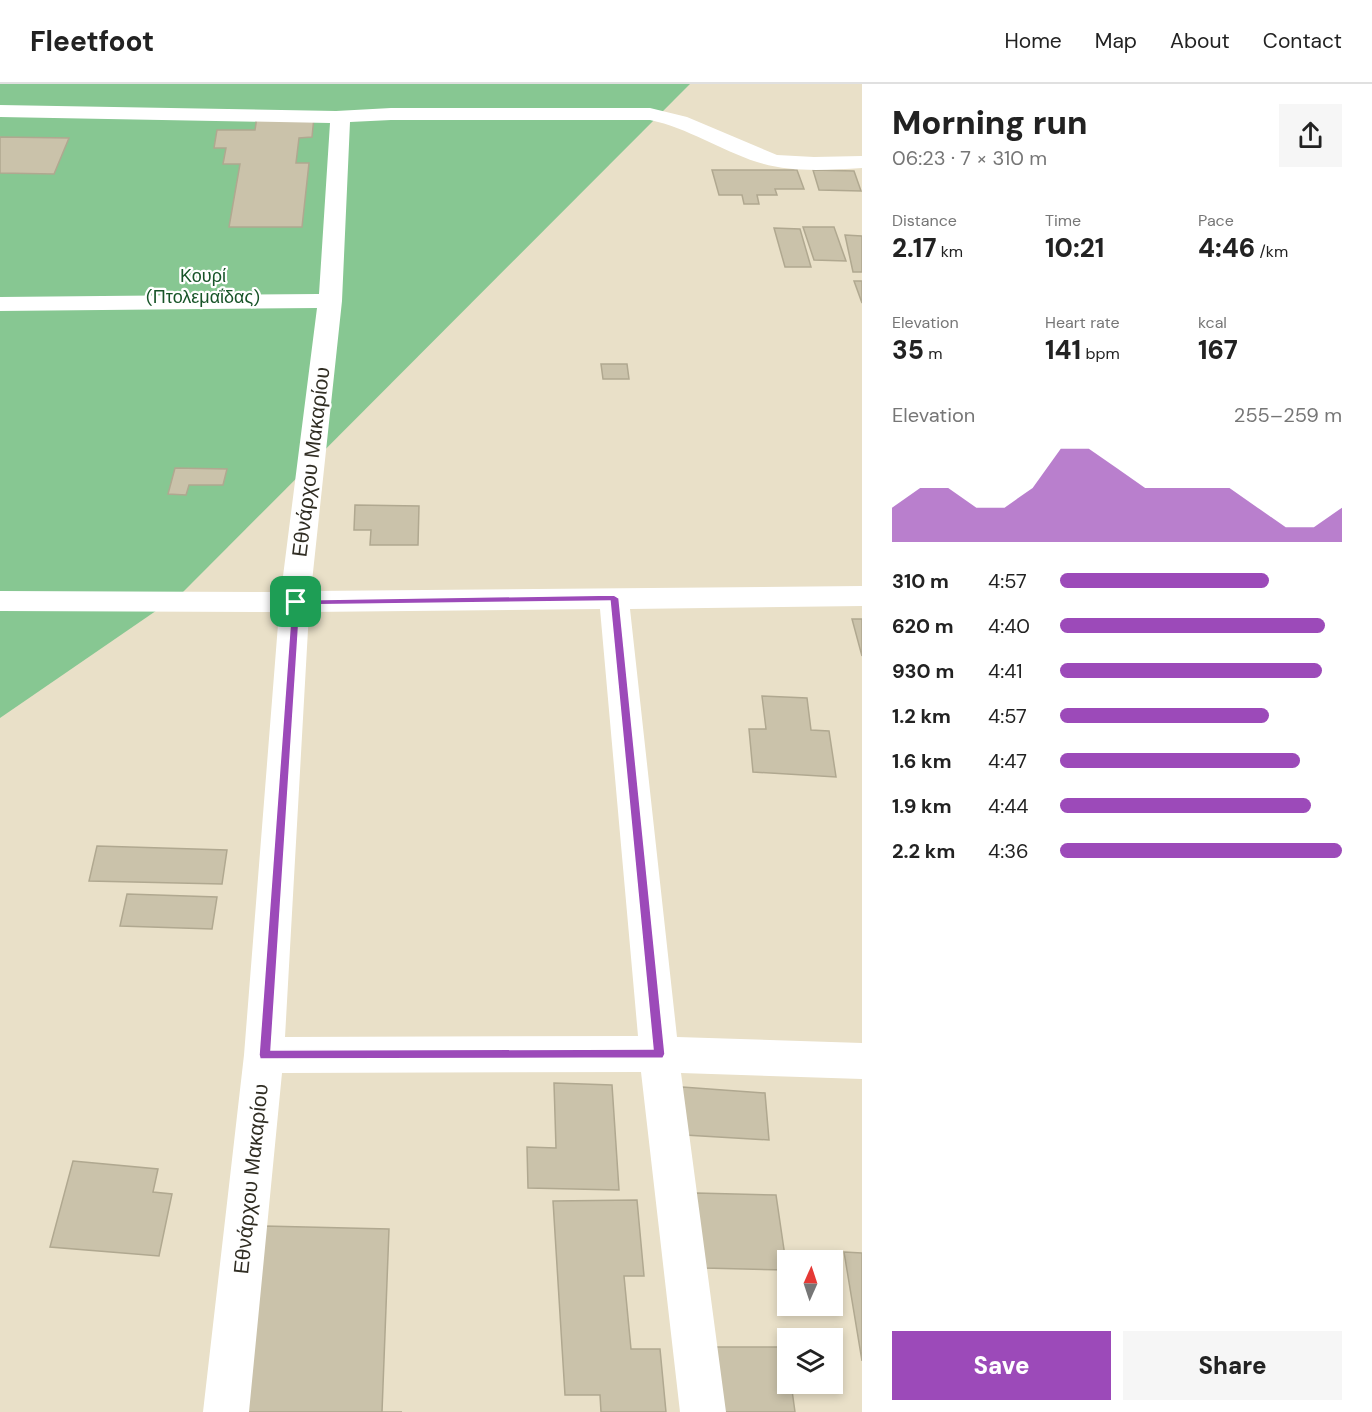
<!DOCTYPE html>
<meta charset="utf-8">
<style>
:root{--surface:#fff;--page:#f6f6f6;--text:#222;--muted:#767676;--line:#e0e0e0;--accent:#9c4ab9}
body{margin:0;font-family:"DM Sans",sans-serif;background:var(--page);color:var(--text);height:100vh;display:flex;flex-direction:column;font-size:22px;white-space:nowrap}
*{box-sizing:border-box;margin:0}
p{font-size:20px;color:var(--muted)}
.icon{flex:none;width:33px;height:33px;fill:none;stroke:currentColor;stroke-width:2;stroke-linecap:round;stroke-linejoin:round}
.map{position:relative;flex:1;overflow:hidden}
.drawer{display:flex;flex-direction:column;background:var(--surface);width:510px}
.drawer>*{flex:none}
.needle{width:39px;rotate:3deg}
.controls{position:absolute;left:777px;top:1166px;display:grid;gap:12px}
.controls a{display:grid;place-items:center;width:66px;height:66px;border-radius:0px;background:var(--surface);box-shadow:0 3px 9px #0003;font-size:30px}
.pin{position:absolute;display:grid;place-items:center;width:51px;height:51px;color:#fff;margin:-26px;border-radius:12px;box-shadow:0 3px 9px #0006}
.round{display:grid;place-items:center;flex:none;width:63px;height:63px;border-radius:0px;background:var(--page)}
.overview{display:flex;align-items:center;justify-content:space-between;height:102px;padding:0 30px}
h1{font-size:33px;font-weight:800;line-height:45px}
.stats{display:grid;grid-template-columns:repeat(3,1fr);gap:9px;height:102px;padding:6px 30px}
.stats div{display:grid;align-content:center}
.stats b{font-size:26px;font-weight:800}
.stats small{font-size:16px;font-weight:400}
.stats p{font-size:16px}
.chart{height:168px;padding:12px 30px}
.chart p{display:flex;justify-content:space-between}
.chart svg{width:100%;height:108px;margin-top:6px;fill:var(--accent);opacity:.7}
.primary-button{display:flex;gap:12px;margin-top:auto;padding:12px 30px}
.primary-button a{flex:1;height:69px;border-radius:0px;background:var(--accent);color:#fff;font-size:24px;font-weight:800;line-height:69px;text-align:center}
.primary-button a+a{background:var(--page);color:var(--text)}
ul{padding:0 30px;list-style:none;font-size:20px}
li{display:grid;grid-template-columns:96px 72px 1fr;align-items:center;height:45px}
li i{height:15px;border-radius:8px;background:var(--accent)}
header{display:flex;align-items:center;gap:36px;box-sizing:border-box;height:84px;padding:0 30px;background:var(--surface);border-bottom:2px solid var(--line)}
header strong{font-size:28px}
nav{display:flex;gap:33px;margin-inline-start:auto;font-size:21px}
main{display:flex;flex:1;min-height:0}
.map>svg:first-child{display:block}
.green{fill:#87c792}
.building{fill:#cac2aa;stroke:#b0a890;stroke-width:1.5}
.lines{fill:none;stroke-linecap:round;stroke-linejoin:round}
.minor{fill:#fff;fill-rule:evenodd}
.route{fill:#9c4ab9;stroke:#fff;stroke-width:1.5;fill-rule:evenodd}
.labels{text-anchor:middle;stroke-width:4.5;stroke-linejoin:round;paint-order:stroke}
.far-park-label{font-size:18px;fill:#175428;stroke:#fff}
.street-label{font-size:21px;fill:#312e24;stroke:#fff}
</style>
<header>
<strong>Fleetfoot</strong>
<nav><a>Home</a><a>Map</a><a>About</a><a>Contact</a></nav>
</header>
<main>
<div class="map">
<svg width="862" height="1328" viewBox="0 0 862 1328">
<rect width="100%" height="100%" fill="#e9e0c8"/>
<path class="green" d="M0 0H690L182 509 0 634Z"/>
<path class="building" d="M257 33H314L312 53 299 54 296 79H309L302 143H229L240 80H223L226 64H214L217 46H255Z
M0 53 69 54 54 90 0 89Z
M712 86H797L804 105H775L777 111H757L759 120H744L742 111H719Z
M813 86 854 87 861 107 819 106Z
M803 143H834L846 177 814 176Z
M774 144 800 145 811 183H785Z
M845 151 862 152V188H853Z
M854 197H862V219Z
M601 280H627L629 295H603Z
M175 384 227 385 223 401H189L186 411 168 410Z
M355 421 419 422 418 461H370L371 446H354Z
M852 535H862V572Z
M762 612 807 614 811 646 829 647 836 693 753 688 749 645H766Z
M97 762 227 766 222 800 89 797Z
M127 810 217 813 212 845 120 842Z
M554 999 612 1001 619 1106 528 1104 527 1063 556 1064Z
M682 1003 765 1009 769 1056 685 1051Z
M73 1077 158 1085 153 1108 172 1110 159 1172 50 1163Z
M696 1109 776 1111 787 1186 704 1184Z
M637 1116 644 1192H624L631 1265H660L666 1328H601L600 1311H565L553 1117Z
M264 1142 389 1145 382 1328H402H247Z
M844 1168 862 1169V1277Z
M702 1263H785L788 1299H791L795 1328H710Z"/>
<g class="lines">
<path class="minor" d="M0 21 336 27 391 24H650L687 33 777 71 814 73 862 72V84C827 86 791 89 757 78 720 66 688 44 650 36H391L350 38 342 217 311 507 862 502V522L630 525 677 953 862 959V995L681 989 726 1328H680L641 988 282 989 249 1328H203L244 971 279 528 0 527V507L281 508 317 224 0 227V213L319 210 330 39 0 33ZM600 525 638 952 285 953 309 528Z"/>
</g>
<path class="route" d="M614 511 619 514 665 970 663 974 260 975 259 971 292 516ZM610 517 653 965 271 966 300 521Z"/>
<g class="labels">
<g class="far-park-label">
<text x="203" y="198">Κουρί<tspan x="203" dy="21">(Πτολεμαΐδας)</tspan></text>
</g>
<g class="street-label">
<text transform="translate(311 378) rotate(-83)" y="7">Εθνάρχου Μακαρίου</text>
<text transform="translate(251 1095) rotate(-84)" y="7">Εθνάρχου Μακαρίου</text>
</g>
</g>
</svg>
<div class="controls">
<a><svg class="needle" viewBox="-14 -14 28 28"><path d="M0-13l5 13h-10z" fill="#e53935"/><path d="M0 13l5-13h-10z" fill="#767676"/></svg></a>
<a><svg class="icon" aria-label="layers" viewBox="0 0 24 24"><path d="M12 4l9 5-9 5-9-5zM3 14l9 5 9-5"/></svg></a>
</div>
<div class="pin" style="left:296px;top:518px;background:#1e9e55"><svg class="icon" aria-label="arrive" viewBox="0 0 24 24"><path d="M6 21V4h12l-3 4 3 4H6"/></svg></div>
</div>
<section class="drawer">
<div class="overview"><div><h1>Morning run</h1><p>06:23 · 7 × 310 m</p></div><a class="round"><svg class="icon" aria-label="share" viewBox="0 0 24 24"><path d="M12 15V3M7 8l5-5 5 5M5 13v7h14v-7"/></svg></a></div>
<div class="stats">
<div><p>Distance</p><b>2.17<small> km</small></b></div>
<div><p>Time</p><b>10:21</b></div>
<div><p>Pace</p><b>4:46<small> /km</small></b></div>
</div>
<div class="stats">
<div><p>Elevation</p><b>35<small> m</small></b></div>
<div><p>Heart rate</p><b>141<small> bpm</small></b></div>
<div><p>kcal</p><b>167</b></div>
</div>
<div class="chart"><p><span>Elevation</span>255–259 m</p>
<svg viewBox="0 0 160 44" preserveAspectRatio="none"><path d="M0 44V30L10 22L20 22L30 30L40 30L50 22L60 6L70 6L80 14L90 22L100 22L110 22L120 22L130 30L140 38L150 38L160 30V44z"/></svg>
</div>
<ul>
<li><b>310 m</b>4:57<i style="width:74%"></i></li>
<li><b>620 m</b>4:40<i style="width:94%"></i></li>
<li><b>930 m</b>4:41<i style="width:93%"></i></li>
<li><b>1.2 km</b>4:57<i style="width:74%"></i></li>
<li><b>1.6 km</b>4:47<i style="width:85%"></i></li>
<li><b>1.9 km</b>4:44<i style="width:89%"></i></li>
<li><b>2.2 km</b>4:36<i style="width:100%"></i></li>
</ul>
<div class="primary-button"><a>Save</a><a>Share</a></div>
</section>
</main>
